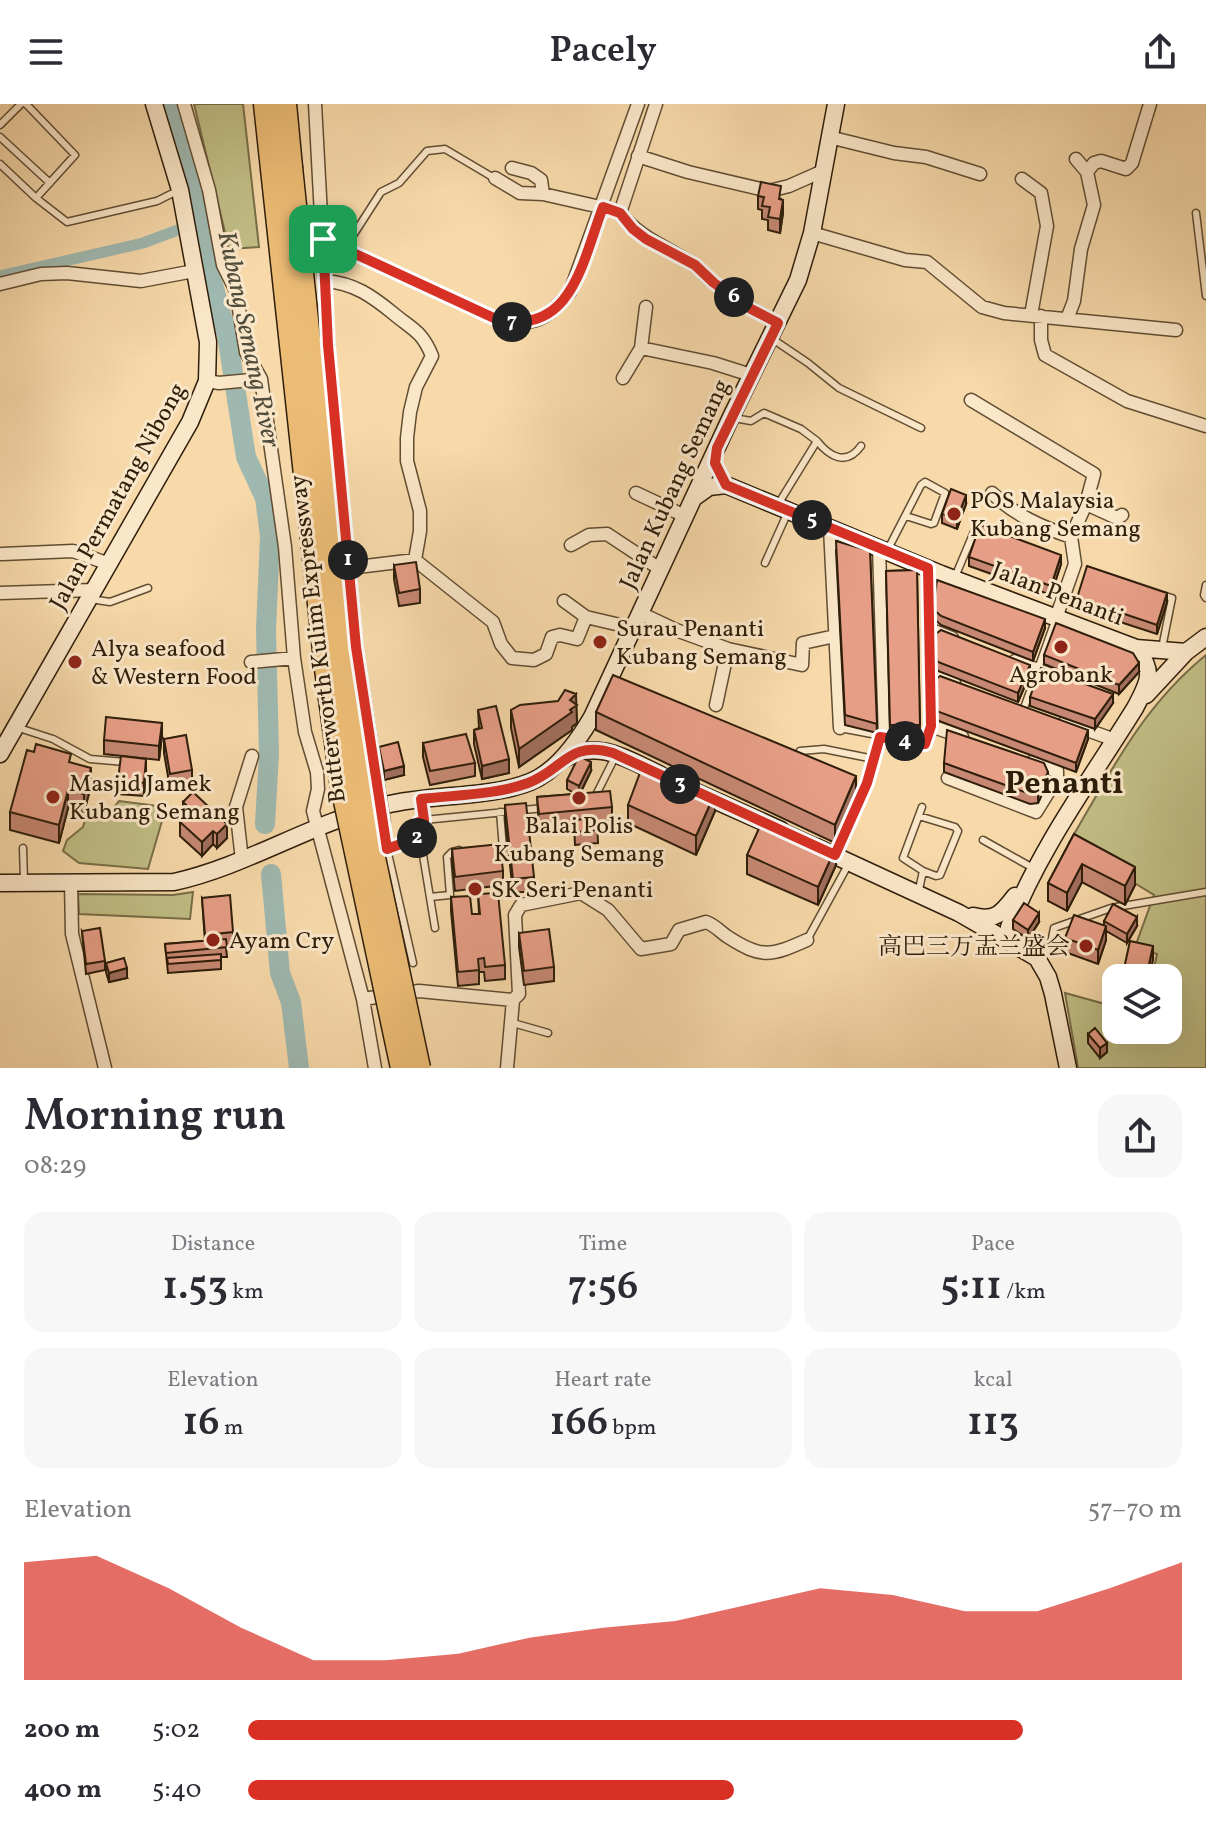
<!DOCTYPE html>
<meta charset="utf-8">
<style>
:root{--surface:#fff;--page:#f7f7f7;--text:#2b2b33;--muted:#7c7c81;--accent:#d93025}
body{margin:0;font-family:Vollkorn,"Noto Serif SC",serif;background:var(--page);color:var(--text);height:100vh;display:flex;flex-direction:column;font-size:30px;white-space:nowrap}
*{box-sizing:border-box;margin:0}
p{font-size:26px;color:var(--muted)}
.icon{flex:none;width:44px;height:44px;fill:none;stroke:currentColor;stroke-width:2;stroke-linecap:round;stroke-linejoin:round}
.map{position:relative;height:964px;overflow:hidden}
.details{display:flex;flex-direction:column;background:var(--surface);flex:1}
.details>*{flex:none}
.fabs{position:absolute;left:1102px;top:860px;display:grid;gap:16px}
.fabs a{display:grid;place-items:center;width:80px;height:80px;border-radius:16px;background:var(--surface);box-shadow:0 8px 32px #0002;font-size:40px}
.pin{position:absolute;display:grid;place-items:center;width:68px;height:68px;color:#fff;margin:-34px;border-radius:16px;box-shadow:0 4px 12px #0006}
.km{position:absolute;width:40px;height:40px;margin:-20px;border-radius:50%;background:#222;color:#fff;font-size:22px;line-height:40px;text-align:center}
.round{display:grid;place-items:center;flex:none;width:84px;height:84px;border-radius:24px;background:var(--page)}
.overview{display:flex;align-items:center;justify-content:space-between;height:136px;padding:0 24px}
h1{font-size:44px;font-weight:600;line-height:60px}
.figures{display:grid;grid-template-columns:repeat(3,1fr);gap:12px;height:136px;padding:8px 24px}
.figures div{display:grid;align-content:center;border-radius:20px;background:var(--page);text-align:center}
.figures b{font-size:40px;font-weight:600}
.figures small{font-size:22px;font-weight:400}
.figures p{font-size:22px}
.chart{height:224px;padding:16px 24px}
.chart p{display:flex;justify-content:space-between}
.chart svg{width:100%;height:144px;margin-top:8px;fill:var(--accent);opacity:.7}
ul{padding:0 24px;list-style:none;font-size:26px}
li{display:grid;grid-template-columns:128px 96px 1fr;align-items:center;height:60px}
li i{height:20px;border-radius:10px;background:var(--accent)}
header{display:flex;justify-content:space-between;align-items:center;height:104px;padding:0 24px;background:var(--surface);font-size:36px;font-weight:600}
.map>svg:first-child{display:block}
.green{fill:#c1be86;stroke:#786e48;stroke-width:2}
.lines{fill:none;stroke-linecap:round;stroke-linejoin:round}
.canal{stroke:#9fb9b1;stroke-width:11}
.river{stroke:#9fb9b1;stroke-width:20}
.service-casing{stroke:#604d32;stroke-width:9}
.minor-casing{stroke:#604d32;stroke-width:15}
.secondary-casing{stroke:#2e1e0a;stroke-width:19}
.motorway-casing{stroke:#2e1e0a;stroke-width:25}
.service{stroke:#fae6c8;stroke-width:6}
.minor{stroke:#fae6c8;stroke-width:12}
.secondary{stroke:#fae6c8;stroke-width:16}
.motorway{stroke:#ecbc75;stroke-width:22}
.minor-bridge-casing{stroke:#604d32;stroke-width:15;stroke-linecap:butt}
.motorway-bridge-casing{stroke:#2e1e0a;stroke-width:25;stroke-linecap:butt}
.minor-bridge{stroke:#fae6c8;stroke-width:12}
.motorway-bridge{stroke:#ecbc75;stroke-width:22}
.wall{fill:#c68873;stroke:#2e1e0a;stroke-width:2}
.shaded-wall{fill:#a16f5e;stroke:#2e1e0a;stroke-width:2}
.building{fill:#e69e86;stroke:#2e1e0a;stroke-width:2}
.route-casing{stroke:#fff;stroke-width:16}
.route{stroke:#d93025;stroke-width:10}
.poi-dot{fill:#8f2418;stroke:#fae6c8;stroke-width:3}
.labels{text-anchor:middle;stroke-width:6;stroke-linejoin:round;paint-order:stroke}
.street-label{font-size:24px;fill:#2e1e0a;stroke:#fae6c8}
.poi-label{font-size:24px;fill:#2e1e0a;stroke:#fae6c8;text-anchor:start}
.water-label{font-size:26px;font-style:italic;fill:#504c3c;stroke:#fae6c8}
.district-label{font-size:32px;font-weight:bold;fill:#2e1e0a;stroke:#fae6c8}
</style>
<header><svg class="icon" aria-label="menu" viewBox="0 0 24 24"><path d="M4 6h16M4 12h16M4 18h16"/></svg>Pacely<svg class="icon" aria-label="share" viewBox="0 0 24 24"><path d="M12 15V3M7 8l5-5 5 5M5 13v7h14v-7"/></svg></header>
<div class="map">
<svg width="1206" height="964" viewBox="0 0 1206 964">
<rect width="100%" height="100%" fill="#f7d9aa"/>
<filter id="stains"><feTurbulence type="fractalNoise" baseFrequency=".0025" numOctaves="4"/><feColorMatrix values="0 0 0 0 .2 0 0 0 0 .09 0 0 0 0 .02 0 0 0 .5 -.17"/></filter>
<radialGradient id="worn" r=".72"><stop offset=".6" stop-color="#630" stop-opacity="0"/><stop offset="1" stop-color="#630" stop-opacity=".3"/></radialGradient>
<path class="green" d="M194 0H243L259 143 229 145Z
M1206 551V964H1078L1065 889 1116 903V926H1168V874H1152L1157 850 1135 843 1154 791 1069 739C1110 669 1142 603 1206 551Z
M119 697 166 703 148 765 79 759 63 747 67 736 83 723 88 705 112 706Z
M193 788 190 815 79 810 78 790 173 791Z"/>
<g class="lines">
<path class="canal" d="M0 172 143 139 202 117"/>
<path class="river" d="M171 0 179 21 190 63 210 170 227 231 246 353 265 394 270 432 266 526 269 650 265 720
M271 770 280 869 291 898 299 964"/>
<g class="service-casing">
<path id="service" d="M26 0 75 51 36 94
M0 21 21 0
M0 33 50 79
M0 60 36 94 67 118 157 97 177 87
M1196 109 1206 192
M345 144 381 88 399 79 427 47 445 45 494 74
M771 234 808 259 839 284 921 324
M734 314 751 317 764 309 801 325 817 337
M777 402 817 337C829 352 846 363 861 342
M887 447 921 381 925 378 945 389 934 419 931 420 906 412
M765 459 787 410
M955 473 976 423 986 427
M1206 481 1204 491 1206 494
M90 495 110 498 148 484
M1162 544 1172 494 1162 491
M1024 604 1055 517
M19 624 53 635 90 655 125 658
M840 624 925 640
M800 647 824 645 874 655
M595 693 615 653
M421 695 424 716
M500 708 503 745
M919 712 955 723 958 727 940 771 936 772 923 767
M384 720 387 745 413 859
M420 733 419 718 424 716 544 704
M983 736 1033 764
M23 744 24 777
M387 745 420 733 435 824
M835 751 867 679 880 633
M918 790 923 767 903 754 922 703
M430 793 450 791 447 753 452 748 459 746
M807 836 848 761
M1039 852 1050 844 1054 824 1111 804 1206 788
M513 919 548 929"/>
</g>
<g class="minor-casing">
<path id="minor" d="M184 0 209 86 223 161 236 187 246 248 261 275 285 443 294 554 305 628 317 668 318 685 313 707 363 895 375 964
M315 0 328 241 356 543 379 689
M656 0 620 109C641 135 664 141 691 159 700 164 706 173 714 179 734 195 756 208 778 219
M829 33 894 49 926 53 980 70
M638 52 688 68 769 87 789 82 823 67
M512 64 531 69 541 76 543 90 609 105
M1087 68 1094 59 1101 57 1126 65 1132 59 1150 0
M495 74 520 89 543 90
M1022 75 1041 89 1047 122 1031 211
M812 129 905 156 927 158 982 203 1004 209 1176 226
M323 135 496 215C534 224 546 216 570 188L638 0
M325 177C354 179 372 192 394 210 413 226 422 227 432 252L416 283 410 308 407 334V357L420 407V427L415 456
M0 180 41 170 67 169 141 177 194 167
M1041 212V236L1045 251 1127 297 1206 322
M1067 215 1074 197 1081 145 1094 101 1087 68 1076 55
M641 244 646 203
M623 274 641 244 713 259 751 271
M207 277 219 279 261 275
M971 296 1094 370 1086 400 1071 433 1075 460 1056 514
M636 389 685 412
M992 389C1014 411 1042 423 1071 433
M1086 400 1117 414 1122 411
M830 424 840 624
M571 441 589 431 607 430 660 465
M879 444 885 634
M2 450 73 447 109 460
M349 464 415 456 493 518 501 540 512 554 534 556 546 550 552 533 560 531 577 535 586 513 633 524
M0 489 94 486
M564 497 586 513
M640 509 676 526 728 545 802 561 803 539 835 532
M929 525 952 534
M1015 557 1054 572
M251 558 294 554
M930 570 954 579
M716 601 728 545
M1065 618 1115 636
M931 622 962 633
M925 640 931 622 928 464
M948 674 1036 708 1057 674V667L1032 658
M242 756 236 703 252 652
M71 778 72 830 105 964
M363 895 419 887 513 896
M507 964 513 896 519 890 515 811 521 801 581 789 608 806 641 845 671 840 679 826 706 818C715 821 720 828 728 833 762 855 771 852 807 836"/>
</g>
<g class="secondary-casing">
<path id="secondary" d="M695 393 709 383 726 381 941 470 1136 544C1156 569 1148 579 1135 604 1091 675 1039 745 1009 823L1020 843
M1136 544 1186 548
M1146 591 1186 548 1206 533
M0 650 190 318 207 277 208 238 180 86 154 0
M564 655C598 634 629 656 661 671
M696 688 781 726
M816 743 959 809 1037 854 1048 873 1053 890 1068 964
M0 779 174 778C247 762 312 718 386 701 429 690 491 694 530 678 557 667 578 637 592 613L731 313 798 176 812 129 836 0
M973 812C995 818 1002 809 1015 792"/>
</g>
<g class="motorway-casing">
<path id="motorway" d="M265 0 272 65
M285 0 291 63"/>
</g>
<use href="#service" class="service"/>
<use href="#minor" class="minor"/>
<use href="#secondary" class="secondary"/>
<use href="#motorway" class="motorway"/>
<g class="minor-bridge-casing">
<path id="minor-bridge" d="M379 689 384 720"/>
</g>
<g class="motorway-bridge-casing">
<path id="motorway-bridge" d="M291 63 343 563 358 679 419 964
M272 65 326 565 342 683 402 964"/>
</g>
<use href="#minor-bridge" class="minor-bridge"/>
<use href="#motorway-bridge" class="motorway-bridge"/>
</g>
<path class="wall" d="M758 92 781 95 783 109 780 129 768 126V116L762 115V106L758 105Z
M966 400 957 425 942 419V410Z
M836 446 870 447 877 629 845 621Z
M969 453 1061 460 1051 491 969 462Z
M394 461 420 485V499L399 502 394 475Z
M917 466 920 630H890L886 467Z
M1077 494 1167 498 1157 530 1077 504Z
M933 505 1045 524 1033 557 941 521 933 514Z
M932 533 1030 570 1018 598 938 567 934 560Z
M1044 551 1139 568 1119 590 1044 560Z
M933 577 1088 635 1076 668 939 617 934 612Z
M1030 593 1113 599 1095 625 1030 602Z
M576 600 577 619 572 623V626L519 663 511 624V606Z
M478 606 509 669 482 675 474 640V626L479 624Z
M596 608 856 690 835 739 596 626Z
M162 632 159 656 104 650V636Z
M164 635 192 666V680L170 684 164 649Z
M423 639 475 659V672L430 681 423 653Z
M379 643 404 671 384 676 379 652Z
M71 659 91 682 84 708 68 704 59 739 10 726V708Z
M944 659 1048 677 1038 699 1030 700 944 668Z
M591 667 580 690 612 703V717L597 718 598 739 575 741 574 720 539 723 537 693 576 690 567 685V676Z
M146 669 144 692 118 690V676Z
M183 698 227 734 217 744 213 740 202 752 180 732V718L184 713 183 712Z
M505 701 534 773V787L513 789 505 715Z
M628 701 715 707 696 751 628 719Z
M1074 730 1135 781 1125 801 1082 778 1067 807 1048 797V779Z
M452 745 503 767V781L455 787 452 759Z
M747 751 836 761 818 801 747 770Z
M478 790 505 861V875L485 877 484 868H479V880L458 882 451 807V793L472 810H479Z
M202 794 233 828V842L226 843 227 853H221V865L168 869 165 840 205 837Z
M1013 816 1039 818 1028 835 1013 825Z
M1104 817 1137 822 1127 839 1106 827V836L1098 860 1065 848V834L1104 821Z
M82 827 105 857V866L86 870Z
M519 829 554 863V877L524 881 519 843Z
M106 859 127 874 109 878 106 868Z
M1088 930 1107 948 1100 954 1088 939Z"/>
<path class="shaded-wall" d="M783 96V109L780 129V115Z
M966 391V400L957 425V415Z
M1061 451V460L1051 491V482Z
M1167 489V498L1157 530V521Z
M1045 515V524L1033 557V548Z
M1139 559V568L1119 590V581Z
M1030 561V570L1018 598V589Z
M576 590 577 619 572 623V626L519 663V645Z
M1113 590V599L1095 625V615Z
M162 619V632L159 656V642Z
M1088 626V635L1076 668V659Z
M146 655V669L144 692V679Z
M509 655V669L482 675V662Z
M591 658V667L579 691V682Z
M404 662V671L384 676V667Z
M91 664V682L84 708V690Z
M1048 668V677L1038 699V690Z
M856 672V690L835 739V721Z
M68 686V704L59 739V721Z
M715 689V707L696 751V732Z
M227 720V734L217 744V730Z
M213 727V740L202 752V738Z
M836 743V761L818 801V783Z
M1082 760V778L1067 807V789Z
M1135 763V781L1125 801V782Z
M1039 809V818L1028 835V826Z
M1137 813V822L1127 839V830Z
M1106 822V836L1098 860V846Z
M1153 842V856L1149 874H1146Z
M127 864V874L109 878V869Z
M1107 939V948L1100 954V944Z"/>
<path class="building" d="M761 78 781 82 779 95 783 96 780 115 768 113 770 103 762 102 764 93 758 92Z
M951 385 966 391 957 415 942 410Z
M980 421 1061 451 1051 482 969 453Z
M836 437 870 447 877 620 845 611Z
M416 458 420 485 399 489 394 461Z
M1087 462 1167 489 1157 521 1077 494Z
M917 466 920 621H890L886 467Z
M937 476 1045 515 1033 548 941 512 933 505Z
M1056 519 1133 549 1139 559 1119 581 1044 551Z
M941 526 1030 561 1018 589 938 558 934 551 932 533Z
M1041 564 1113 590 1095 615 1030 593Z
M613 571 856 672 835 721 596 608Z
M940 572 1088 626 1076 659 939 608 934 603 933 577Z
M565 586 576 590 570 596 577 601 570 606 572 608 519 645 511 606 520 601 558 597Z
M496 602 509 655 482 662 474 626 482 624 478 606Z
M106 613 162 619 159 642 104 636Z
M947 626 1044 659 1048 668 1038 690H1030L944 659Z
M466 630 475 659 430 667 423 639Z
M186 631 192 666 170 670 164 635Z
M398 638 404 662 384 667 379 643Z
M36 640 71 650 69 658 91 664 84 690 68 686 59 721 10 708 27 646 34 648Z
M121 652 146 655 144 679 118 676Z
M579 652 591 658 579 682 567 676Z
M644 658 715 689 696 732 628 701Z
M610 687 612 703 539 710 537 693Z
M193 688 227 720 217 730 213 727 202 738 180 718 191 706 183 698Z
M526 699 534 773 513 775 505 701Z
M765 711 836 743 818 783 747 751Z
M597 714 598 726 575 728 574 716Z
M1074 730 1135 763 1125 782 1082 760 1067 789 1048 779Z
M500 740 503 767 455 773 452 745Z
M498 789 505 861 485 863 484 854 478 855 479 866 458 868 451 793 470 792 472 810H480L478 790Z
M230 791 233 828 205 831 202 794Z
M1024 799 1039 809 1028 826 1013 816Z
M1113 800 1137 813 1127 830 1104 817Z
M1074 811 1106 822 1098 846 1065 834Z
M100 824 105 857 86 860 82 827Z
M549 825 554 863 524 867 519 829Z
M226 835 227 843 166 849 165 840Z
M1130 837 1153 842 1146 874H1122Z
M221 850V856L168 860 167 854Z
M124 854 127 864 109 869 106 859Z
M1095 924 1107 939 1100 944 1088 930Z"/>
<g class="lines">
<g class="route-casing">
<path id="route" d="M603 103 620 109 633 125 646 135 695 161 714 179 751 205 778 219 717 344 715 359 726 381 928 464 931 622 925 640 880 633 867 679 835 751 613 649C569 636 563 666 528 679 495 691 455 691 421 695L424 716 419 718 420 733 387 745 356 543 328 241 323 135 496 215C572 233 582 158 603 103Z"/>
</g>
<use href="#route" class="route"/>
</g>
<g class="poi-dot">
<circle cx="954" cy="410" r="8"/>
<circle cx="600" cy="538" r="8"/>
<circle cx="1061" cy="543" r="8"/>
<circle cx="75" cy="558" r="8"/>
<circle cx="53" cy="693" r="8"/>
<circle cx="579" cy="694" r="8"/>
<circle cx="475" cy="785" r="8"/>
<circle cx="213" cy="836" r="8"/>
<circle cx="1086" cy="842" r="8"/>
</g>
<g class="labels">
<g class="street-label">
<text transform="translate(674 380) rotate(-65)" y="8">Jalan Kubang Semang</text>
<text transform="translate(117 392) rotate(-61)" y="8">Jalan Permatang Nibong</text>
<text transform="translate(1058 489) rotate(21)" y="8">Jalan Penanti</text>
<text transform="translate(317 535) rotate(-97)" y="8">Butterworth Kulim Expressway</text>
</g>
<g class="poi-label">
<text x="970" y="404">POS Malaysia<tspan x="970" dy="28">Kubang Semang</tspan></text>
<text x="616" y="532">Surau Penanti<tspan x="616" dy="28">Kubang Semang</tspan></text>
<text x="91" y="552">Alya seafood<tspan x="91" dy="28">&amp; Western Food</tspan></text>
<text x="1061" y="578" text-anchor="middle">Agrobank</text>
<text x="69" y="687">Masjid Jamek<tspan x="69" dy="28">Kubang Semang</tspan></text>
<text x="579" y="729" text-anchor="middle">Balai Polis<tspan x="579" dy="28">Kubang Semang</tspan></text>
<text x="491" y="793">SK Seri Penanti</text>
<text x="229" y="844">Ayam Cry</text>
<text x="1070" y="850" text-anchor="end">高巴三万盂兰盛会</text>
</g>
<g class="water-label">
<text transform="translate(250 235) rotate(78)" y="9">Kubang Semang River</text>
</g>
<g class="district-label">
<text x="1064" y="689">Penanti</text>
</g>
</g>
<rect width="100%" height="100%" filter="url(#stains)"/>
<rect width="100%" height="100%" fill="url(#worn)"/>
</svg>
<div class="fabs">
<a><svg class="icon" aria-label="layers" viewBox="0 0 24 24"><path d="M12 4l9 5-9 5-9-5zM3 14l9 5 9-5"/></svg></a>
</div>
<div class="pin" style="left:323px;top:135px;background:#1e9e55"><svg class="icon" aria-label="arrive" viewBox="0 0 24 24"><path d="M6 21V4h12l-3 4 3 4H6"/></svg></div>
<b class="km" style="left:348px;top:456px">1</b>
<b class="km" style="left:417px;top:734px">2</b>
<b class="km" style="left:680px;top:680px">3</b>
<b class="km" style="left:905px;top:637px">4</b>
<b class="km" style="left:812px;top:416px">5</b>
<b class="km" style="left:734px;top:193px">6</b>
<b class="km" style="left:512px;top:218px">7</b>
</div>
<section class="details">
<div class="overview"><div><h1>Morning run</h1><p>08:29</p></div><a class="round"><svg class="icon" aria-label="share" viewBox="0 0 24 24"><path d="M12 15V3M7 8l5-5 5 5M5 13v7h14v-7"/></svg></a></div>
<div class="figures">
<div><p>Distance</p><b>1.53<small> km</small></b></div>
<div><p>Time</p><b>7:56</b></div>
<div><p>Pace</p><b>5:11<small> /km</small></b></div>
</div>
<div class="figures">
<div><p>Elevation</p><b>16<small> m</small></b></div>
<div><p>Heart rate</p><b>166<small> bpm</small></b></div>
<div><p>kcal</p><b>113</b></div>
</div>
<div class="chart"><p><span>Elevation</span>57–70 m</p>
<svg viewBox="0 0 160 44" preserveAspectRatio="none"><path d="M0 44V8L10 6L20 16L30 28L40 38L50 38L60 36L70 31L80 28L90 26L100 21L110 16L120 18L130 23L140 23L150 16L160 8V44z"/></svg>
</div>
<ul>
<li><b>200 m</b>5:02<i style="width:83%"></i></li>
<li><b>400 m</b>5:40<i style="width:52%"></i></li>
</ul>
</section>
